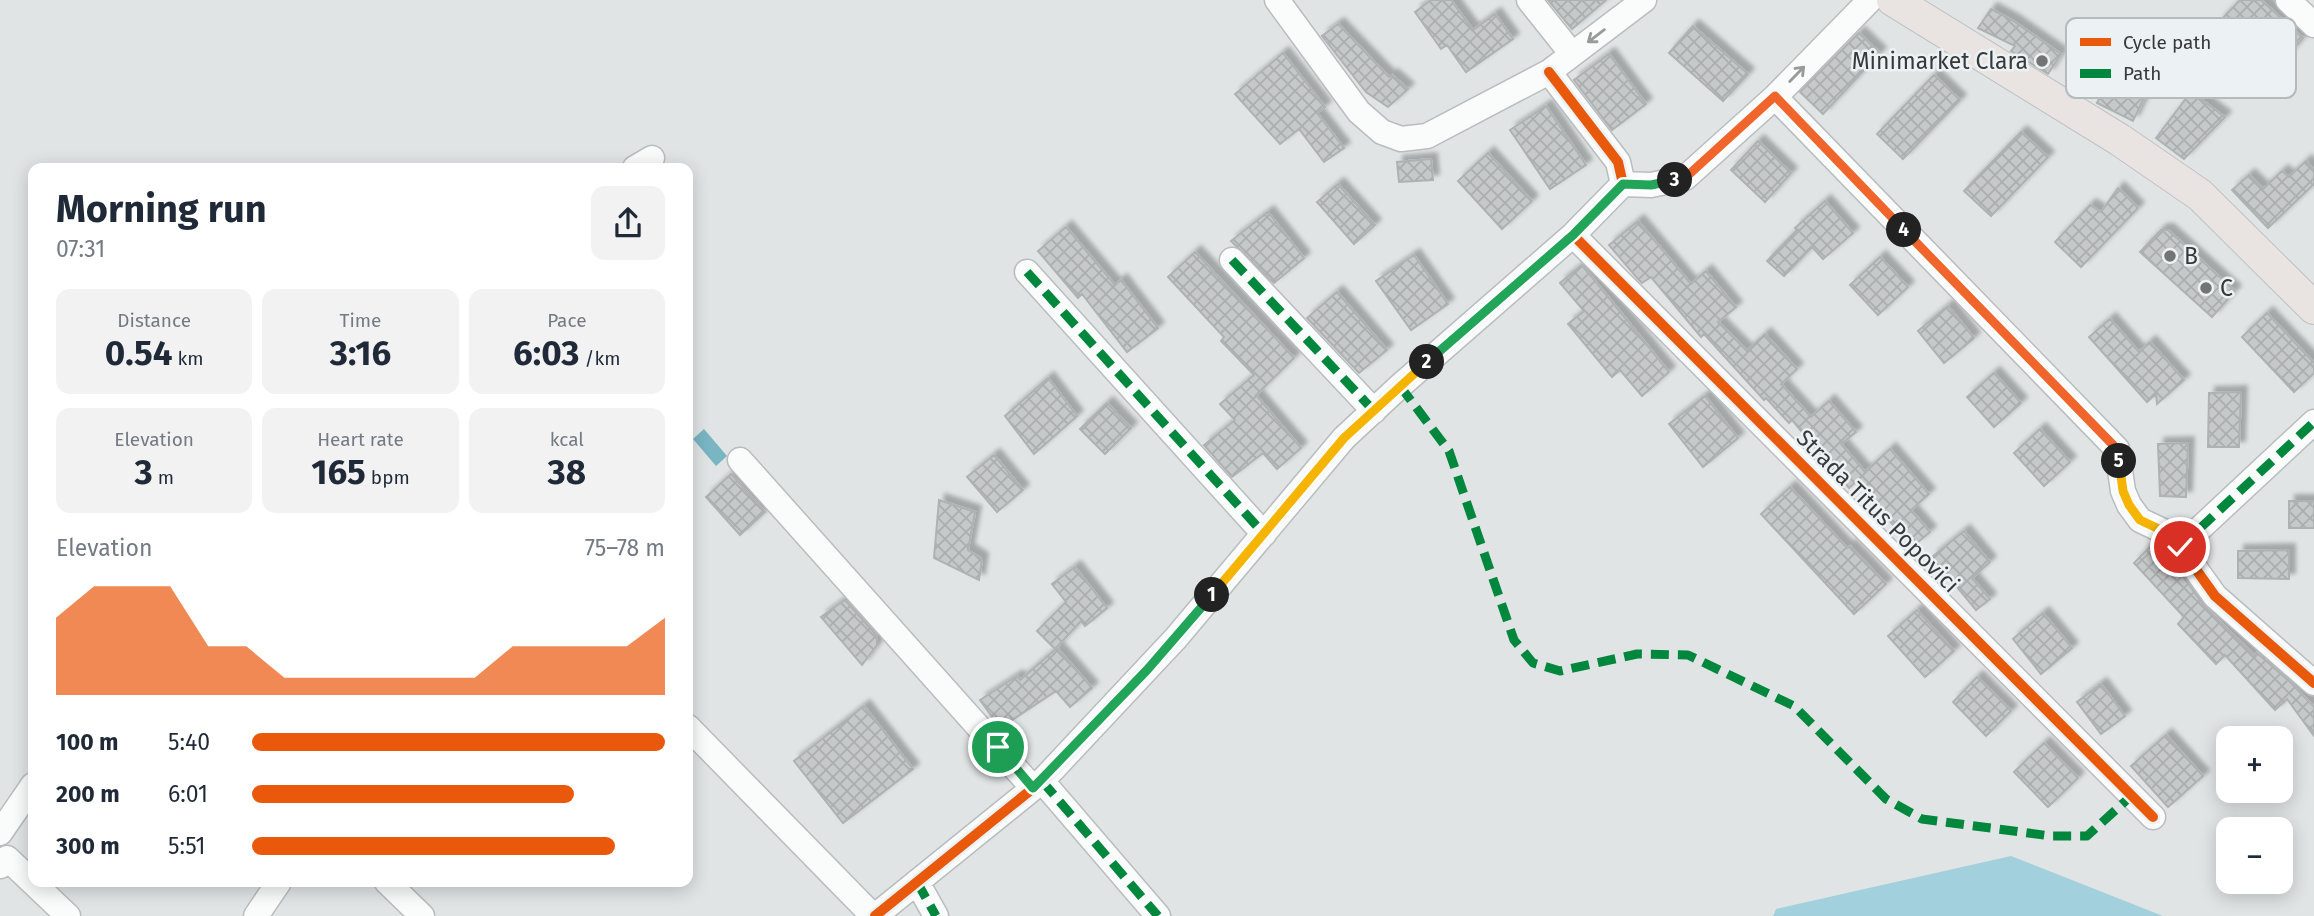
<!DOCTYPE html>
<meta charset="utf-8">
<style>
:root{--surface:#fff;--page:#f2f2f3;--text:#1f2937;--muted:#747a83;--accent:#ea580c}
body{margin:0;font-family:"Fira Sans",sans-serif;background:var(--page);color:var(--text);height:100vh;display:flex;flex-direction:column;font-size:26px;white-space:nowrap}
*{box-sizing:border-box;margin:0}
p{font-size:23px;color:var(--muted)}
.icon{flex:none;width:38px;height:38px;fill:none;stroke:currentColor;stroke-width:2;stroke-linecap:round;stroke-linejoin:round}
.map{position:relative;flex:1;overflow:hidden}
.sheet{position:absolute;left:28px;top:163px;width:665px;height:724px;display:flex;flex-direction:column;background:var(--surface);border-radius:14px;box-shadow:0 4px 18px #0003}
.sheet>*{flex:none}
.tools{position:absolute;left:2216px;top:726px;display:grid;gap:14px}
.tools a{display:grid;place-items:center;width:77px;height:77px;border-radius:14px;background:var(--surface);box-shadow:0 4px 18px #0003;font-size:35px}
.pin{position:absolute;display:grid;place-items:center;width:60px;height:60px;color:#fff;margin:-30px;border:4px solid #fff;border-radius:50%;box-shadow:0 2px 7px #0007}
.km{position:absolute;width:35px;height:35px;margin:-18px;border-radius:50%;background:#222;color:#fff;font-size:19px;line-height:35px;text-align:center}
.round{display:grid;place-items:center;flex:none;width:74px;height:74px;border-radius:14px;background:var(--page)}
.overview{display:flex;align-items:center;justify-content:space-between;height:119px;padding:0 28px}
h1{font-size:38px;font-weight:700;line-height:52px}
.stats{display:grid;grid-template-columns:repeat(3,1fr);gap:10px;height:119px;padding:7px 28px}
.stats div{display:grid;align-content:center;border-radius:14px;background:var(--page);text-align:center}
.stats b{font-size:35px;font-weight:700}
.stats small{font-size:19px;font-weight:400}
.stats p{font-size:19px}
.chart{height:196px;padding:14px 28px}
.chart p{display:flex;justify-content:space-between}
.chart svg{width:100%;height:126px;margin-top:7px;fill:var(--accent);opacity:.7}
ul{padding:0 28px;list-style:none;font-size:23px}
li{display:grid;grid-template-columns:112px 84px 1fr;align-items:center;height:52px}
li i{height:18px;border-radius:9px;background:var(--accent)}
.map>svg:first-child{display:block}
.grass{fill:#a2d0dc}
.water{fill:#79b5c3}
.building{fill:url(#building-cross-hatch);stroke:#afb2b2;stroke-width:2;filter:url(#shadow)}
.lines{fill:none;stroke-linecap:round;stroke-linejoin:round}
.minor-casing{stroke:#babdbd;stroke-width:27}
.major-casing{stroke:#c0c2c3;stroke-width:34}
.minor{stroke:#fafbfb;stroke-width:24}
.major{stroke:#e9e3e2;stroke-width:32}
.quiet{stroke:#00873e;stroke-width:9;stroke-dasharray:18 9;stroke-linecap:butt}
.cycleway-casing{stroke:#ecf2f4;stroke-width:15}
.cycleway{stroke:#e8590c;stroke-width:10}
.oneway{stroke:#989a9a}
.split-1-casing{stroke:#fff;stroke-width:14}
.split-2-casing{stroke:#fff;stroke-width:14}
.split-3-casing{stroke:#fff;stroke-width:14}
.split-4-casing{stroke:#fff;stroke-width:14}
.split-5-casing{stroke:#fff;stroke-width:14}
.split-6-casing{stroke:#fff;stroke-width:14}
.split-1{stroke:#22a559;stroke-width:9}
.split-2{stroke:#f5b400;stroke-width:9}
.split-3{stroke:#22a559;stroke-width:9}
.split-4{stroke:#f0652b;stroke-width:9}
.split-5{stroke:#f0652b;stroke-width:9}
.split-6{stroke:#f5b400;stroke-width:9}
.poi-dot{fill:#727475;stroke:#ecf2f4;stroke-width:2.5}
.labels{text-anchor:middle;stroke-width:5;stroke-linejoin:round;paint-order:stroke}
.poi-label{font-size:23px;fill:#363839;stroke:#ecf2f4;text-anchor:start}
.street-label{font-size:23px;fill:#363839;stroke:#ecf2f4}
.key{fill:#ecf2f4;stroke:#b5babc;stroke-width:2}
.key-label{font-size:19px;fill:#363839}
</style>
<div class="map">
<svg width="2314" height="916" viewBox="0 0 2314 916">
<defs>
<pattern id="building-cross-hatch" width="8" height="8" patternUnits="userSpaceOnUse" patternTransform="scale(1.75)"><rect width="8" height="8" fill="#c6c9ca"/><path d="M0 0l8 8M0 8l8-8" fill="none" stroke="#abadae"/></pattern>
<filter id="shadow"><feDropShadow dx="6" dy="-6" stdDeviation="2" flood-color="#0004"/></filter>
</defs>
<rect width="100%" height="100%" fill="#e0e4e5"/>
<path class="grass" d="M2011 856 2163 916H1773L1776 909Z"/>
<path class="water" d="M704 429 727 456 716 466 693 439Z"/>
<path class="building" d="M1431 0H1451L1473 30 1495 14 1513 39 1466 72 1447 45 1441 49 1415 12Z
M1548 0H1606L1572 29Z
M2240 0H2261L2303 38 2273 72 2219 22Z
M1991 9 2012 20 2061 54 2048 74 2011 51 2015 46 1978 28Z
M1338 24 1389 77 1392 75 1408 89 1388 107 1366 92 1322 36Z
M1693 26 1748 74 1723 101 1669 53Z
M1859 33 1880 53 1823 114 1800 92Z
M1283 53 1325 107 1317 113 1344 148 1324 162 1299 129 1280 144 1235 94Z
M1609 54 1646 104 1612 130 1574 80Z
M1934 75 1960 100 1903 159 1877 134Z
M2109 78 2145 96 2133 121 2097 103Z
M2191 92 2225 117 2184 159 2156 138Z
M1546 106 1586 165 1550 189 1510 130Z
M2021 132 2048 157 1991 216 1964 191Z
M1758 141 1791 173 1765 202 1731 170Z
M1488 153 1532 201 1502 229 1458 181Z
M1431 159 1433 180 1399 182 1397 162Z
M2306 161 2314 170V184L2268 228 2232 190 2249 175 2263 189 2282 171 2289 177Z
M1338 184 1375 225 1354 244 1317 202Z
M2118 188 2138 208 2081 267 2055 242 2090 205 2101 212Z
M1825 201 1853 233 1823 259 1812 247 1784 276 1767 261 1797 230 1795 228Z
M1268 212 1304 258 1274 283 1231 241Z
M1638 221 1691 284 1706 271 1736 307 1718 322 1747 351 1765 334 1797 369 1781 384 1811 417 1829 401 1856 432 1841 444 1865 472 1890 449 1929 494 1911 510 1930 532 1917 543 1897 521 1893 525 1857 481 1849 488 1792 420 1789 423 1766 398 1764 400 1704 334 1701 337 1651 277 1642 283 1638 279 1609 245Z
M1066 227 1115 285 1121 280 1158 328 1127 352 1082 294 1078 298 1038 251Z
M2161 230H2168L2235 291 2212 317 2140 252Z
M1195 252 1294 358 1256 395 1301 448 1277 469 1263 453 1232 477 1204 445 1235 420 1220 404 1254 375 1221 341 1224 337 1168 277Z
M1414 255 1448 304 1411 330 1376 281Z
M1880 257 1908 287 1878 315 1850 285Z
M1582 265 1669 372 1642 396 1620 370 1612 377 1568 324 1584 311 1560 283Z
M1337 292 1387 350 1359 373 1307 318Z
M1948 306 1974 338 1944 363 1918 331Z
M2267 313 2314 363V373L2294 392 2242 337Z
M2110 319 2139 352 2150 342 2184 380 2157 404 2156 394 2147 402 2089 337Z
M1994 373 2021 403 1994 427 1967 397Z
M1048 378 1077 416 1034 454 1005 416Z
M2241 392 2239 447H2208L2209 393Z
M1705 396 1738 438 1703 467 1669 424Z
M1107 403 1131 428 1105 454 1080 429Z
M2040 429 2070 462 2044 486 2014 453Z
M2188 443 2186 497 2160 496 2158 444Z
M994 455 1023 490 997 512 967 477Z
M731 474 765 512 740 535 706 497Z
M1790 487 1847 548 1850 546 1886 584 1854 614 1761 514Z
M939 500 975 512 968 550 982 559 979 580 934 558Z
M2289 501H2314V528H2289Z
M1964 531 1990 562 1972 578 1990 599 1976 610 1932 557Z
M2154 543 2169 557 2205 607 2255 656 2257 653 2290 682 2314 707V736L2287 699 2275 710 2225 655 2216 664 2178 624 2184 617 2134 563Z
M2289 550V579L2238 578V551Z
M1075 567 1107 608 1085 626 1081 621 1055 649 1037 631 1066 602 1052 584Z
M843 601H846L877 636V645L862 665 821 617Z
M1917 610 1954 651 1925 677 1888 636Z
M2043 613 2072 648 2041 674 2013 639Z
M1057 648 1092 688 1070 707 1056 691 1000 728 980 700 1017 676 1020 680Z
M1977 677 2011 711 1986 736 1953 702Z
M2101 684 2125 716 2101 734 2077 702Z
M864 706 913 769 843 823 794 761Z
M2166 735 2203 776 2168 807 2131 766Z
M2044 743 2078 778 2048 807 2014 772Z"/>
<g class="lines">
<g class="minor-casing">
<path id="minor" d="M1277 0 1359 112 1382 132 1401 139 1427 136 1549 72 1644 0
M1529 0 1572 54
M2288 0 2314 25
M1775 97 2117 449 2123 491 2129 505 2140 520 2163 531 2180 547 2215 596 2314 683
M635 168 652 158
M1623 184 1651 185 1685 178 1775 97 1869 1
M1573 235 2153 817
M1232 260 1374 411
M1027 272 1264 534
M740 460 1033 788
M2180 547 2314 422
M688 727 873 916
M1042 781 1158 916
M0 833 33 785
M0 866 7 858 68 916
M387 882 422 916
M917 882 936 916
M256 916 279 882
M875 916 1042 781 1176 638 1344 438 1400 386 1573 235 1623 184 1618 162 1549 72"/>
</g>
<g class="major-casing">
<path id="major" d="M1893 0 2120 140 2200 195 2314 308"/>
</g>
<use href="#minor" class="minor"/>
<use href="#major" class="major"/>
<path class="quiet" d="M1232 260 1374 411
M1027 272 1264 534
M1400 386 1449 451 1514 640 1533 663 1560 671 1637 654 1688 655 1794 706 1886 799 1922 819 2051 836H2087L2131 796
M2180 547 2314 422
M1042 781 1158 916
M917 882 936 916"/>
<g class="cycleway-casing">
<path id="cycleway" d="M1775 97 2117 449 2123 491 2129 505 2140 520 2163 531 2180 547 2215 596 2314 683
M1573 235 2153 817
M875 916 1042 781 1176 638 1344 438 1400 386 1573 235 1623 184 1618 162 1549 72"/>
</g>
<use href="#cycleway" class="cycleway"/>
</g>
<defs><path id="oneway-shaft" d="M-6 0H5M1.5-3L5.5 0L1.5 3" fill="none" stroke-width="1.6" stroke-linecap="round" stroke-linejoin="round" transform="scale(1.75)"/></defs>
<g class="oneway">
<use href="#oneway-shaft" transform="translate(1596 36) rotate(143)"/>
<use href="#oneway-shaft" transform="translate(1797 74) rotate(-46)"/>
</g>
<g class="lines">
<g class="split-1-casing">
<path id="split-1" d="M998 747 1033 788 1147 670 1212 595"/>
</g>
<g class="split-2-casing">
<path id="split-2" d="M1212 595 1344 438 1427 362"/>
</g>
<g class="split-3-casing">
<path id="split-3" d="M1427 362 1573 235 1623 184 1651 185 1675 180"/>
</g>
<g class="split-4-casing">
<path id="split-4" d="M1675 180 1685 178 1775 96 1904 230"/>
</g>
<g class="split-5-casing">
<path id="split-5" d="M1904 230 2117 449 2119 461"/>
</g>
<g class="split-6-casing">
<path id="split-6" d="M2119 461 2123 491 2129 505 2140 520 2163 531 2180 547"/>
</g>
<use href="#split-1" class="split-1"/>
<use href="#split-2" class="split-2"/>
<use href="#split-3" class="split-3"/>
<use href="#split-4" class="split-4"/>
<use href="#split-5" class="split-5"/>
<use href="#split-6" class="split-6"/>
</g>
<g class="poi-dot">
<circle cx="2042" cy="61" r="7"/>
<circle cx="2170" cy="256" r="7"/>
<circle cx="2206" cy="288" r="7"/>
</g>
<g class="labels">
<g class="poi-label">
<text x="2028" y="69" text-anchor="end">Minimarket Clara</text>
<text x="2184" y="264">B</text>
<text x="2220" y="296">C</text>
</g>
<g class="street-label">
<text transform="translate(1878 511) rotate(45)" y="8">Strada Titus Popovici</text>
</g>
</g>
<rect x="2066" y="18" width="230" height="80" rx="10" class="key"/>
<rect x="2080" y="38" width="31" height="8" fill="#e8590c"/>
<rect x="2080" y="69" width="31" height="9" fill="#00873e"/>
<g class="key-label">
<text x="2123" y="49">Cycle path</text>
<text x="2123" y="80">Path</text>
</g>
</svg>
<div class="tools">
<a>+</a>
<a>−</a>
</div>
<div class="pin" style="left:998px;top:747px;background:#1e9e55"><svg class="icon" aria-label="arrive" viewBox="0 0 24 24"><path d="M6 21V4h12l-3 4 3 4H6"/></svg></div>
<div class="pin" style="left:2180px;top:547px;background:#d93025"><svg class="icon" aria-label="check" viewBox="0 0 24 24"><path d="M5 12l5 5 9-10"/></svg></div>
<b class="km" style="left:1212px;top:595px">1</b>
<b class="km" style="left:1427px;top:362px">2</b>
<b class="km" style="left:1675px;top:180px">3</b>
<b class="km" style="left:1904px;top:230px">4</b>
<b class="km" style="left:2119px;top:461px">5</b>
<section class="sheet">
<div class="overview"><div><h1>Morning run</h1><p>07:31</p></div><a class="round"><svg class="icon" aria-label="share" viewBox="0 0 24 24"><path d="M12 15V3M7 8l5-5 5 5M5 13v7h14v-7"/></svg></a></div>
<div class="stats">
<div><p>Distance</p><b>0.54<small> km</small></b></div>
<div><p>Time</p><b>3:16</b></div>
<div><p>Pace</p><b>6:03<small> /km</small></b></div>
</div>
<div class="stats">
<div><p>Elevation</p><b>3<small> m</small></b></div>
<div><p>Heart rate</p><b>165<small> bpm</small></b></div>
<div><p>kcal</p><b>38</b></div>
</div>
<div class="chart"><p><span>Elevation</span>75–78 m</p>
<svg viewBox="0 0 160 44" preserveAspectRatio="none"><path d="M0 44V17L10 6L20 6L30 6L40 27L50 27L60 38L70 38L80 38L90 38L100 38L110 38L120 27L130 27L140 27L150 27L160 17V44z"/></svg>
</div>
<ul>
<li><b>100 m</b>5:40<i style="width:100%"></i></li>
<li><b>200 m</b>6:01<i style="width:78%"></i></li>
<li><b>300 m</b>5:51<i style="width:88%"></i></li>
</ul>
</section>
</div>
